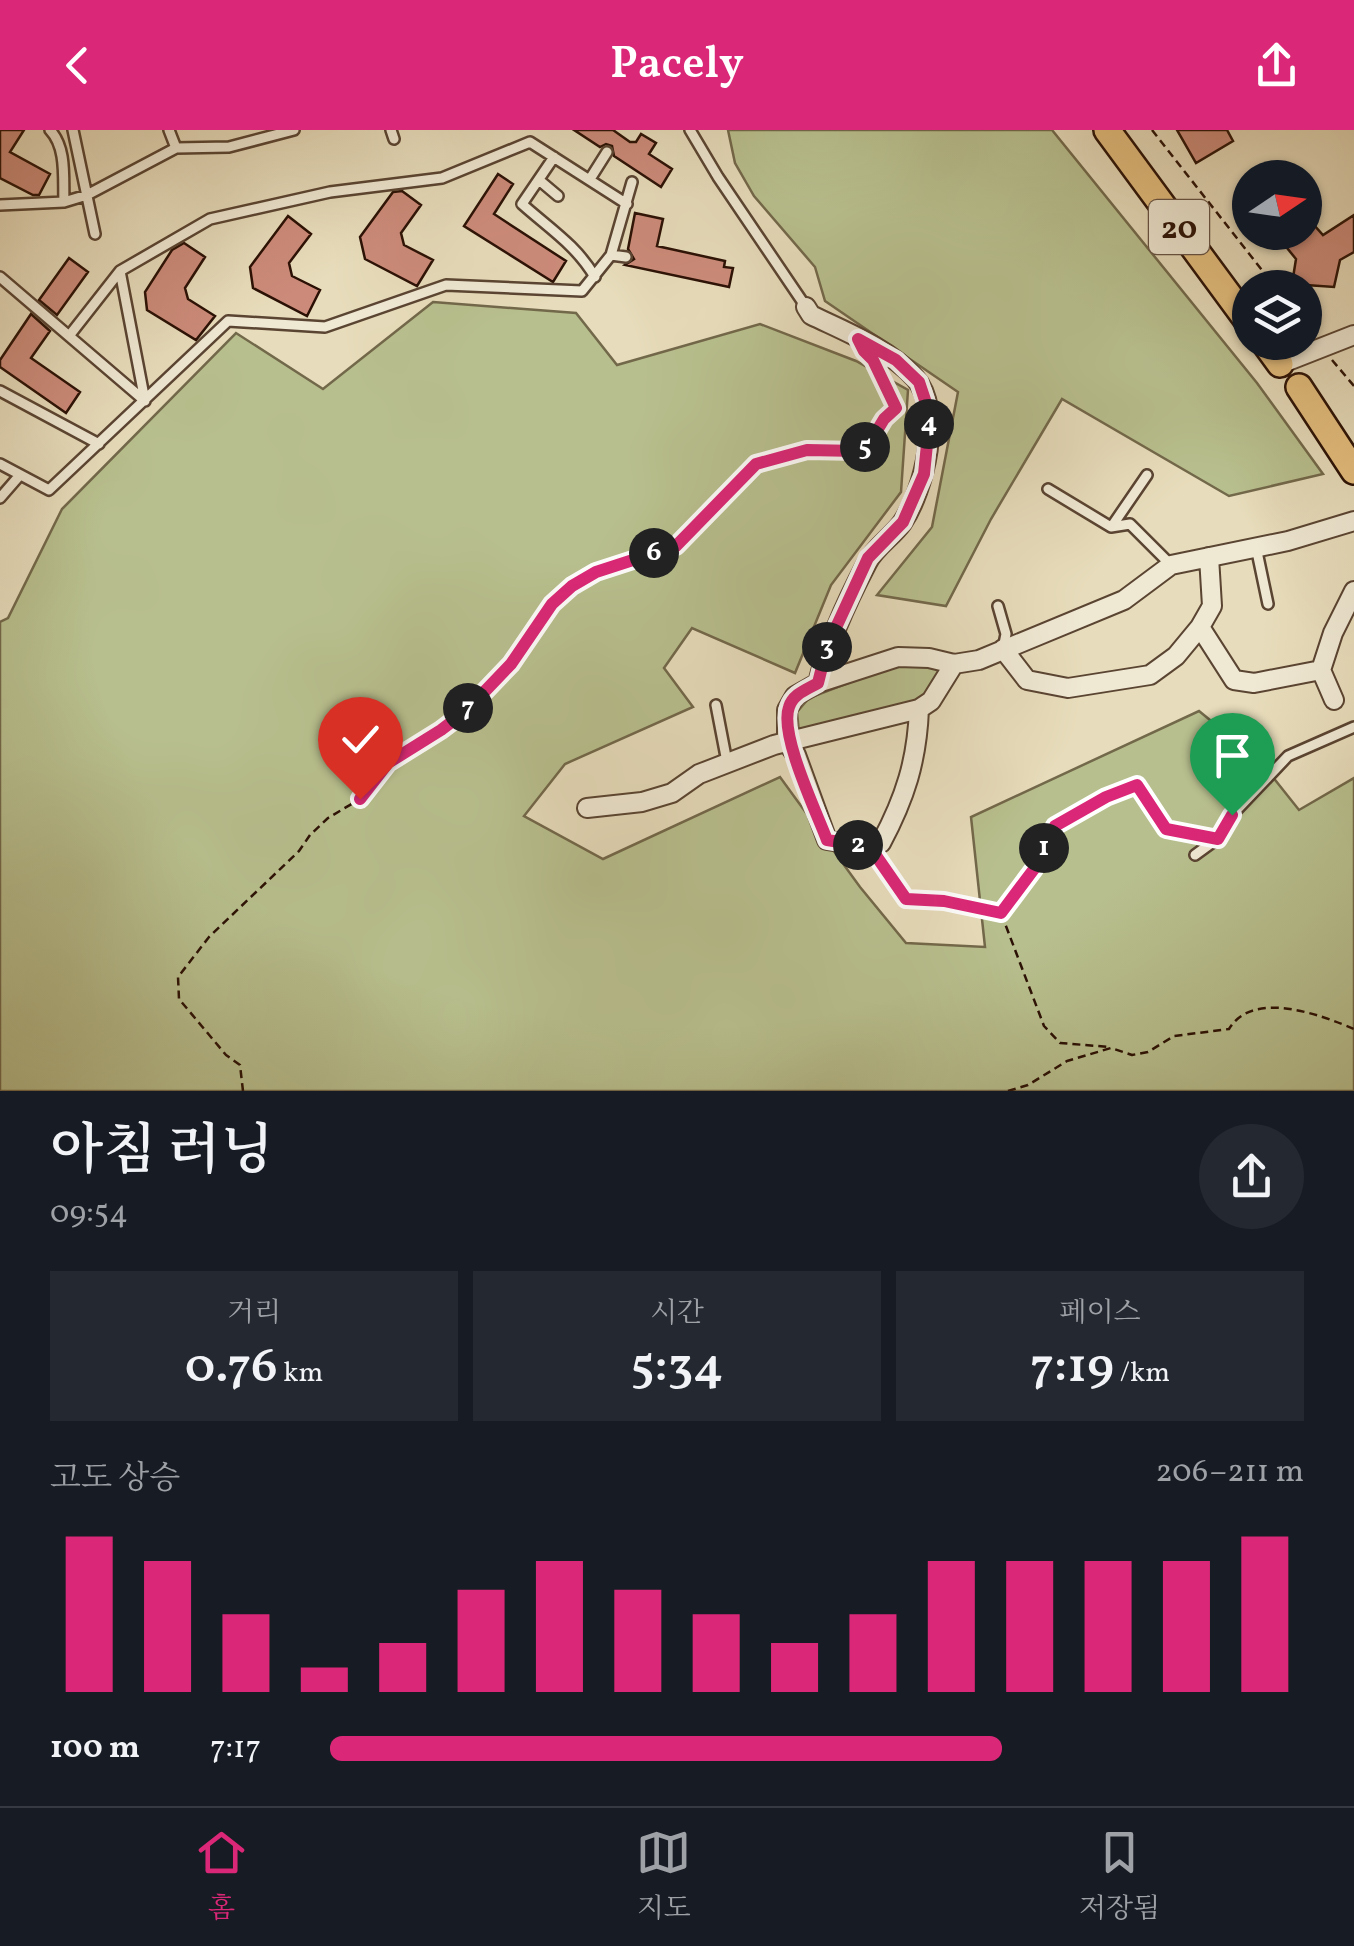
<!DOCTYPE html>
<html lang="ko">
<meta charset="utf-8">
<style>
:root{--surface:#171b24;--page:#242831;--text:#f1f3f6;--muted:#9ea1a6;--line:#363941;--accent:#db2777}
body{margin:0;font-family:Vollkorn,"Noto Serif KR",serif;background:var(--page);color:var(--text);height:100vh;display:flex;flex-direction:column;font-size:38px;white-space:nowrap}
*{box-sizing:border-box;margin:0}
p{font-size:32px;color:var(--muted)}
.icon{flex:none;width:55px;height:55px;fill:none;stroke:currentColor;stroke-width:2;stroke-linecap:round;stroke-linejoin:round}
.map{position:relative;height:961px;overflow:hidden}
.details{display:flex;flex-direction:column;background:var(--surface);flex:1}
.details>*{flex:none}
.needle{width:65px;rotate:77deg}
.fabs{position:absolute;left:1232px;top:30px;display:grid;gap:20px}
.fabs a{display:grid;place-items:center;width:90px;height:90px;border-radius:50%;background:var(--surface);box-shadow:0 2px 8px #0004;font-size:50px}
.pin{position:absolute;display:grid;place-items:center;width:85px;height:85px;color:#fff;margin:-102px -42px;border-radius:50% 50% 50% 0;rotate:-45deg;box-shadow:0 0 10px #0007}
.pin .icon{rotate:45deg}
.km{position:absolute;width:50px;height:50px;margin:-25px;border-radius:50%;background:#222;color:#fff;font-size:28px;line-height:50px;text-align:center}
.round{display:grid;place-items:center;flex:none;width:105px;height:105px;border-radius:52px;background:var(--page)}
.summary{display:flex;align-items:center;justify-content:space-between;height:170px;padding:0 50px}
h1{font-size:55px;font-weight:600;line-height:75px}
.stats{display:grid;grid-template-columns:repeat(3,1fr);gap:15px;height:170px;padding:10px 50px}
.stats div{display:grid;align-content:center;border-radius:0px;background:var(--page);text-align:center}
.stats b{font-size:50px;font-weight:600}
.stats small{font-size:28px;font-weight:400}
.stats p{font-size:28px}
.chart{height:280px;padding:20px 50px}
.chart p{display:flex;justify-content:space-between}
.chart svg{width:100%;height:180px;margin-top:10px;stroke:var(--accent);stroke-width:6}
ul{padding:0 50px;list-style:none;font-size:32px}
li{display:grid;grid-template-columns:160px 120px 1fr;align-items:center;height:75px}
li i{height:25px;border-radius:12px;background:var(--accent)}
header{display:flex;justify-content:space-between;align-items:center;height:130px;padding:0 50px;background:var(--accent);color:#fff;font-size:45px;font-weight:600}
.tabs{display:flex;justify-content:space-around;align-items:center;height:140px;border-top:2px solid var(--line);background:var(--surface);font-size:28px;color:var(--muted)}
.tabs a{display:grid;justify-items:center;gap:5px}
.tabs .active{color:var(--accent)}
.map>svg:first-child{display:block}
.green{fill:#b8bf8e;stroke:#72684a;stroke-width:2.5}
.building{fill:#cc8b7a;stroke:#2b1105;stroke-width:2.5}
.lines{fill:none;stroke-linecap:round;stroke-linejoin:round}
.lane-casing{stroke:#5a4432;stroke-width:14}
.street-casing{stroke:#5a4432;stroke-width:22}
.primary-casing{stroke:#2b1105;stroke-width:30}
.path{stroke:#2b1105;stroke-width:2.5;stroke-dasharray:8 5;stroke-linecap:butt}
.lane{stroke:#efe8d3;stroke-width:9}
.street{stroke:#efe8d3;stroke-width:18}
.primary{stroke:#e4be7e;stroke-width:25}
.route-casing{stroke:#fff;stroke-width:20}
.route{stroke:#db2777;stroke-width:12}
.labels{text-anchor:middle;stroke-width:9;stroke-linejoin:round;paint-order:stroke}
.shield{fill:#efe8d3;stroke:#665243;stroke-width:2.5}
.shield-label{font-size:32px;font-weight:bold;fill:#2b1105}
</style>
<header><svg class="icon" aria-label="back" viewBox="0 0 24 24"><path d="M15 5l-7 7 7 7"/></svg>Pacely<svg class="icon" aria-label="share" viewBox="0 0 24 24"><path d="M12 15V3M7 8l5-5 5 5M5 13v7h14v-7"/></svg></header>
<div class="map">
<svg width="1354" height="961" viewBox="0 0 1354 961">
<rect width="100%" height="100%" fill="#e7dcbb"/>
<filter id="stains"><feTurbulence type="fractalNoise" baseFrequency=".002" numOctaves="4"/><feColorMatrix values="0 0 0 0 .2 0 0 0 0 .09 0 0 0 0 .02 0 0 0 .5 -.17"/></filter>
<radialGradient id="worn" r=".72"><stop offset=".6" stop-color="#630" stop-opacity="0"/><stop offset="1" stop-color="#630" stop-opacity=".3"/></radialGradient>
<path class="green" d="M728 0H1052L1257 253 1323 344 1229 366 1062 269 991 389 946 476 877 465 932 397 958 262 825 171 815 137 754 66 735 33Z
M433 172 576 183 617 235 760 194 856 231 908 260 901 362 831 455 795 543 692 498 664 538 693 577 565 634 524 686 603 729 780 647 860 757 906 813 985 817 971 687 1199 581 1260 631 1299 680 1354 648V961H0V492L8 488 62 379 236 203 323 259Z
M908 530 942 536 938 556 916 575 799 603 797 582 809 568Z"/>
<path class="building" d="M0 0H24L10 22 50 44 39 65H33L0 48Z
M574 0H613L630 12H636L641 4 656 13 649 24 672 39 661 57 614 26 612 16 606 14 600 17Z
M1177 0H1227L1233 11 1196 33Z
M498 44 513 54 494 84 566 131 553 152 464 96Z
M402 61 421 75 401 103 404 115 433 130 417 156 365 129 360 107 393 62Z
M635 83 663 89 657 116 725 131 724 137 733 138 729 157 625 135 634 129 628 119Z
M1305 85 1323 105 1354 85V122L1340 130 1334 157 1292 154 1296 129 1274 102H1305Z
M288 86 311 104 289 133 292 146 320 160 307 186 253 158 250 137Z
M184 113 205 127 185 158 188 169 215 186 196 210 147 180 145 162 172 120Z
M69 128 88 142 57 185 39 170Z
M31 184 50 201 31 228 80 262 66 283 0 237V230Z"/>
<g class="lines">
<g class="lane-casing">
<path id="lane" d="M50 0C67 18 63 48 64 72
M73 0 95 104
M169 0 176 18
M391 0 394 9
M690 0 718 47 806 177
M554 27 522 74C550 99 576 115 595 147
M590 49 607 22
M539 50 558 66
M0 75 64 72 87 65 176 18 229 17 294 0
M611 125 626 127
M120 141 145 271
M0 147 145 271
M69 206 120 141 210 89 330 62 442 48 530 12 627 74
M0 261 99 314
M0 334 49 360 228 191 325 197 446 155 582 161 611 125 632 52
M1048 359 1111 397 1130 394 1171 435
M0 368 20 345
M1112 396 1147 345
M1256 417 1268 474
M998 476 1006 504 1003 519
M716 575 727 632
M1195 725 1217 709 1232 685 1288 626 1354 597"/>
</g>
<g class="street-casing">
<path id="street" d="M806 177 811 185C846 202 888 218 915 248 944 280 924 361 902 393 892 407 875 417 867 433 847 471 828 512 818 553
M1280 234 1354 205
M1200 497 1234 550 1254 553 1321 540 1334 570
M1003 519 1027 550 1068 558 1150 545 1176 526 1200 497 1212 476 1209 427
M954 534 931 571 919 579C917 631 905 668 881 713L870 717 827 710 796 625 787 612V580L795 566 818 553 898 527 929 528 954 534 979 530 1124 470 1171 435 1288 411 1354 391
M1321 540 1333 503 1354 461
M587 678 642 672 672 663 699 644 774 615 919 579"/>
</g>
<g class="primary-casing">
<path id="primary" d="M1107 0 1250 194
M1264 212 1280 234
M1299 257 1354 341"/>
</g>
<path class="path" d="M1152 0 1276 158
M1305 195 1312 204
M1332 230 1354 256
M880 731 906 769 944 771 1001 783 1044 896 1060 913 1110 917
M1002 782 1034 739 1055 695 1106 667 1137 655 1166 699 1196 705
M243 961 240 935 226 925 179 869 178 847 209 807 299 721 310 705 328 688 360 669 388 633 441 601 466 581 511 534 552 474 572 456 596 442 676 416 756 334 807 321H858L869 314 884 289 896 278 879 242
M1008 961 1028 955 1067 931 1111 918 1132 925 1148 922 1174 906 1229 899C1253 859 1321 885 1354 899"/>
<use href="#lane" class="lane"/>
<use href="#street" class="street"/>
<use href="#primary" class="primary"/>
</g>
<g class="lines">
<g class="route-casing">
<path id="route" d="M360 669 388 633 441 600 466 581 511 534 552 474 572 456 596 442 676 416 756 334 807 320 858 321 869 314 884 289 896 278 873 230 864 221 858 209 896 230 919 252 930 285 924 344 903 392 868 428 827 517 818 553C806 560 793 564 789 577 779 604 816 681 827 710L870 717 906 769 944 771 1001 783 1034 739 1055 696 1106 667 1137 655 1166 699 1218 709 1232 685"/>
</g>
<use href="#route" class="route"/>
</g>
<g class="labels">
<rect class="shield" x="1149" y="70" width="60" height="54" rx="8"/>
<g class="shield-label">
<text x="1179" y="108">20</text>
</g>
</g>
<rect width="100%" height="100%" filter="url(#stains)"/>
<rect width="100%" height="100%" fill="url(#worn)"/>
</svg>
<div class="fabs">
<a><svg class="needle" viewBox="-14 -14 28 28"><path d="M0-13l5 13h-10z" fill="#e53935"/><path d="M0 13l5-13h-10z" fill="#9ea1a6"/></svg></a>
<a><svg class="icon" aria-label="layers" viewBox="0 0 24 24"><path d="M12 4l9 5-9 5-9-5zM3 14l9 5 9-5"/></svg></a>
</div>
<div class="pin" style="left:1232px;top:685px;background:#1e9e55"><svg class="icon" aria-label="arrive" viewBox="0 0 24 24"><path d="M6 21V4h12l-3 4 3 4H6"/></svg></div>
<div class="pin" style="left:360px;top:669px;background:#d93025"><svg class="icon" aria-label="check" viewBox="0 0 24 24"><path d="M5 12l5 5 9-10"/></svg></div>
<b class="km" style="left:1044px;top:718px">1</b>
<b class="km" style="left:858px;top:715px">2</b>
<b class="km" style="left:827px;top:517px">3</b>
<b class="km" style="left:929px;top:294px">4</b>
<b class="km" style="left:865px;top:317px">5</b>
<b class="km" style="left:654px;top:423px">6</b>
<b class="km" style="left:468px;top:578px">7</b>
</div>
<section class="details">
<div class="summary"><div><h1>아침 러닝</h1><p>09:54</p></div><a class="round"><svg class="icon" aria-label="share" viewBox="0 0 24 24"><path d="M12 15V3M7 8l5-5 5 5M5 13v7h14v-7"/></svg></a></div>
<div class="stats">
<div><p>거리</p><b>0.76<small> km</small></b></div>
<div><p>시간</p><b>5:34</b></div>
<div><p>페이스</p><b>7:19<small> /km</small></b></div>
</div>
<div class="chart"><p><span>고도 상승</span>206–211 m</p>
<svg viewBox="0 0 160 44" preserveAspectRatio="none"><path d="M5 44V6M15 44V12M25 44V25M35 44V38M45 44V32M55 44V19M65 44V12M75 44V19M85 44V25M95 44V32M105 44V25M115 44V12M125 44V12M135 44V12M145 44V12M155 44V6"/></svg>
</div>
<ul>
<li><b>100 m</b>7:17<i style="width:69%"></i></li>
</ul>
</section>
<nav class="tabs">
<a class="active"><svg class="icon" aria-label="home" viewBox="0 0 24 24"><path d="M3 11l9-7 9 7M6 9v11h12V9"/></svg>홈</a>
<a><svg class="icon" aria-label="map" viewBox="0 0 24 24"><path d="M3 6l6-2 6 2 6-2v14l-6 2-6-2-6 2zM9 4v14M15 6v14"/></svg>지도</a>
<a><svg class="icon" aria-label="saved" viewBox="0 0 24 24"><path d="M7 4h10v16l-5-4-5 4z"/></svg>저장됨</a>
</nav>
